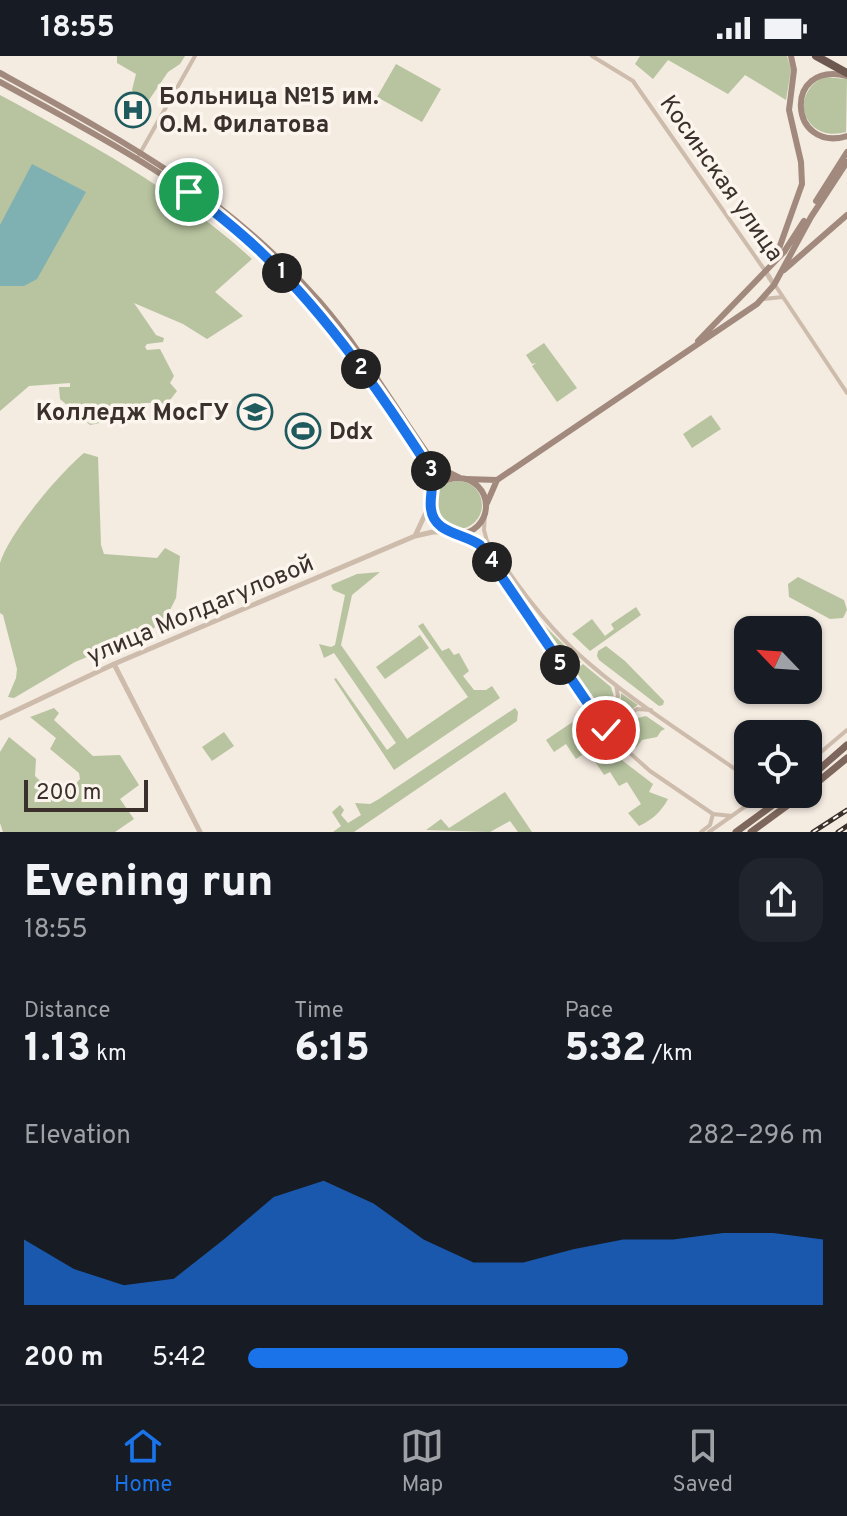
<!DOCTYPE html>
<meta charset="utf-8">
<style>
:root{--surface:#171b24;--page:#20242c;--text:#f1f3f6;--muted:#9ea1a6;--line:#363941;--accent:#1a73e8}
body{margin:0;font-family:Overpass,sans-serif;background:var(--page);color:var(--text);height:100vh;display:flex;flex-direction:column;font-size:30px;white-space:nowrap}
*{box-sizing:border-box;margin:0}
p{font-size:26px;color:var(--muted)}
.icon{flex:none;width:44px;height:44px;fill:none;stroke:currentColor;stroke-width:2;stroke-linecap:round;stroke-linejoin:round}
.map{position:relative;height:776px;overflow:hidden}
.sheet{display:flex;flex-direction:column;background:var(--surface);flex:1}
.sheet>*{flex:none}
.needle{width:52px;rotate:295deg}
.buttons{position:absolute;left:734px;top:560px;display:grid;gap:16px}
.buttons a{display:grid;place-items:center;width:88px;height:88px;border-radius:16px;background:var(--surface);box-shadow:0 2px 6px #0004;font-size:40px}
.scale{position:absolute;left:24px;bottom:20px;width:124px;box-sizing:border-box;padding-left:8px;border:4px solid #3b302b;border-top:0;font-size:22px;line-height:28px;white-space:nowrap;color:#3b302b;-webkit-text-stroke:6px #fbf5ee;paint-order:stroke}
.pin{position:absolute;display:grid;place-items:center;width:68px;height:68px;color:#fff;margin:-34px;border:4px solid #fff;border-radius:50%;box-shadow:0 2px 8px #0007}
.km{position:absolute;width:40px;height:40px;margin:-20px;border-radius:50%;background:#222;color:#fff;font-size:22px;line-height:40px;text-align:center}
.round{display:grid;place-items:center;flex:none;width:84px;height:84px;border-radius:24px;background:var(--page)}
.headline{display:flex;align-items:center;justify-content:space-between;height:136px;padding:0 24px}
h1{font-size:44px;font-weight:800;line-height:60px}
.figures{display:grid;grid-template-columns:repeat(3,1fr);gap:12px;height:136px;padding:8px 24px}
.figures div{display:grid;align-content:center}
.figures b{font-size:40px;font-weight:800}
.figures small{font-size:22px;font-weight:400}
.figures p{font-size:22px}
.chart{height:224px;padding:16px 24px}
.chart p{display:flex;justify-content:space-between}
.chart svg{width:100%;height:144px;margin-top:8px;fill:var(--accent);opacity:.7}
ul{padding:0 24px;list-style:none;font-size:26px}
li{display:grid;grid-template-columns:128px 96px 1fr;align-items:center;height:60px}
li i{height:20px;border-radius:10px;background:var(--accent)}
.status{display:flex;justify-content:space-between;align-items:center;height:56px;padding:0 40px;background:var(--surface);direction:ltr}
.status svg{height:22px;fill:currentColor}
.tabs{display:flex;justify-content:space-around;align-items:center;height:112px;border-top:2px solid var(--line);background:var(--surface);font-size:22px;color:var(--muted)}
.tabs a{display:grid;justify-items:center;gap:4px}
.tabs .current{color:var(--accent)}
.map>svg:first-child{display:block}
.green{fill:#b8c4a0}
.water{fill:#7fb0b2}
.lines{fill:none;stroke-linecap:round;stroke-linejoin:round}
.minor{stroke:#cdbbac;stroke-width:4}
.tertiary{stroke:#cdbbac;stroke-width:5}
.secondary{stroke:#a18a7d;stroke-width:6}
.primary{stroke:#7d675c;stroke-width:7}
.trunk{stroke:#6c584f;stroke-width:8}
.rail-casing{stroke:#3b302b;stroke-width:5}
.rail{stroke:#fbf5ee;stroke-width:2;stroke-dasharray:6;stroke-linecap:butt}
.route-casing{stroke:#fff;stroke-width:16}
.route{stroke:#1a73e8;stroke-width:10}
.labels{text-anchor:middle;stroke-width:7;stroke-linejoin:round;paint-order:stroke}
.poi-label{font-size:24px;font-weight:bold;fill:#3b302b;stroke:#fbf5ee;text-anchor:start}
.street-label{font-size:24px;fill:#3b302b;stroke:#fbf5ee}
</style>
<div class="status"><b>18:55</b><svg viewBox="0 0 49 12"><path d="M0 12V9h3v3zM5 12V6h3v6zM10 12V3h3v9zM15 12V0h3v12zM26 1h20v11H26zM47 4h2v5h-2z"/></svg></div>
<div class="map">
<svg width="847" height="776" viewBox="0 0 847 776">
<rect width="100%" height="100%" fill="#f4ebe1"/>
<path class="green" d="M117 0H185L180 8 168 16 149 44 139 43 132 34 136 18 117 7Z
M640 0H787L791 14 786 44 745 19 728 38 668 4 653 23 635 8Z
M396 8 441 33 422 66 377 41Z
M823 21 847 23 846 76C806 87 787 41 823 21Z
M0 39C88 87 177 134 252 203L215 236 243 260 207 283 183 268 134 247 156 279 164 282 163 286 147 288 145 291 147 294 160 293 174 320 170 327 177 335 167 348C123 341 125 363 90 369L60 343 59 331H70V327L29 330 0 355Z
M544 287 577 332 557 346 532 310 536 307 532 308 526 299Z
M711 359 721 373 692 392 683 378Z
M84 397 98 401 101 489 104 498 157 502 165 492 180 500 176 542 165 564 150 575 75 606 14 642 8 641 16 622 17 613 3 559 0 557C0 543 0 521 0 507 9 477 59 418 84 397Z
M434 449a24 24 0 1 1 48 0a24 24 0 1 1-48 0Z
M380 516 352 539 341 589 407 683 468 641 418 570 423 567 442 595 449 592 454 599 459 597 469 615 463 620 474 634H486L492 630 500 642 394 714 334 623 336 622 387 694 396 687 334 597 324 602 319 588 331 591 335 589 345 539 333 534 331 529 357 518Z
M798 521 844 544 847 554 843 562 830 563 789 541 788 528Z
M636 551 641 559 590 595 572 578 592 563 605 580 614 573 611 568Z
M533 558 581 606 569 616 531 559Z
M420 579 429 592 385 623 376 611Z
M606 590 625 605 664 645 663 649 659 650 599 604 597 600 598 595Z
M583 608 611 631 614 641 610 649C590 658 579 633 570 618Z
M621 637 638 649 621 660 614 678 600 661C613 658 622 651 621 637Z
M54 652 59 657 54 664 93 700 120 699 139 729 120 743 134 763 115 776H3L0 767V696L9 681 36 703 35 720 61 745 80 723 79 717 50 693 56 682 30 661Z
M515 652 518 656 517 665 354 776H333L341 770 332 756 340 749 344 754 341 759 348 767 361 759 355 747 370 748 379 743Z
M583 659 623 705 653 728 649 736 668 743C661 756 652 764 639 770L628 757 641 748 627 726 619 730 610 716 604 719 588 695 576 703 566 688 554 696 546 684Z
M646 660 665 673 661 675 657 681 642 684 636 692 628 682 629 674 638 662Z
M224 676 234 690 212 705 202 691Z
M505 736 532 776H518L510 765 490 776 426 774 441 763 449 772Z"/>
<path class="water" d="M32 108 86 136 37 223 24 230H0V169Z"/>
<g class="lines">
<path class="minor" d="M592 0 633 25 766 216
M139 99 195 0
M775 229 847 337
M764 243 782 241
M485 456 484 474 487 485C514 524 540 562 575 595 626 642 691 682 748 722
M454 477 480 489 589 652 613 682 650 715 713 758 732 760
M591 653 599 656 612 652 618 640 616 629
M622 690C616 674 623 661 637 653L651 654
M808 707 847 674
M701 776 710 769 713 758
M709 776 763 738"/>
<path class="tertiary" d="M766 216 774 229
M415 480 430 448
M114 608 200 776
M0 662 114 608 415 480 433 476H449"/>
<path class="secondary" d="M0 17C122 84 226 139 320 246 364 297 397 356 436 410L460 422
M847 20C782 4 789 98 847 80
M0 26C93 77 188 125 265 199 330 262 378 337 429 411L433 424 431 444
M816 145 847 96
M776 201 802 128 801 106 789 54 794 14 791 0
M784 214 847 159
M698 285 784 196 804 165
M430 450a28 28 0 1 1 56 0a28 28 0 1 1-56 0Z
M466 423 497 424 757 248 774 229 811 161 847 106
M487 447 497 424"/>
<path class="primary" d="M808 723 847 689
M808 734 847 702
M736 776 788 738
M751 776 803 738"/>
<path class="trunk" d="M816 0 847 17"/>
<g class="rail-casing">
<path id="rail" d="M813 776 847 754
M838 776 847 770"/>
</g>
<use href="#rail" class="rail"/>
</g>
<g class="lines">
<g class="route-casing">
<path id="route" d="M189 136C215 156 242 177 265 200 330 263 382 339 431 415 435 428 429 440 431 453 434 478 464 477 480 489L606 674"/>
</g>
<use href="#route" class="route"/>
</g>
<defs>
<g id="hospital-ring" transform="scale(1.8)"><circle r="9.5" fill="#fbf5ee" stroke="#1f5a5e" stroke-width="1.5"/><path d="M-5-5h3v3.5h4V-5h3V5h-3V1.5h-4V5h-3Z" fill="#1f5a5e"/></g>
<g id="university-ring" transform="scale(1.8)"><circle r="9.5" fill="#fbf5ee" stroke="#1f5a5e" stroke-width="1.5"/><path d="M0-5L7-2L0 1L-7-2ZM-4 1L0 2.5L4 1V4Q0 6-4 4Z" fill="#1f5a5e"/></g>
<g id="stadium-ring" transform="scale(1.8)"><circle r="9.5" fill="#fbf5ee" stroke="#1f5a5e" stroke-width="1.5"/><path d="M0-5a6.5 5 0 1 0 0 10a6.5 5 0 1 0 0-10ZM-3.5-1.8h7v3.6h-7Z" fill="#1f5a5e"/></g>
</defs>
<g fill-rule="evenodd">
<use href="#hospital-ring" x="133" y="54"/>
<use href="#university-ring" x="255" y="356"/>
<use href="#stadium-ring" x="303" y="375"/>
</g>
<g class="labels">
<g class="poi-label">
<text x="159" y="48">Больница №15 им.<tspan x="159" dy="28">О.М. Филатова</tspan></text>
<text x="229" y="364" text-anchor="end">Колледж МосГУ</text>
<text x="329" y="383">Ddx</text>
</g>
<g class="street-label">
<text transform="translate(722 122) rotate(55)" y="8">Косинская улица</text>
<text transform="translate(200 553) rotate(-23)" y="8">улица Молдагуловой</text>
</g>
</g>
</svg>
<div class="buttons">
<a><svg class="needle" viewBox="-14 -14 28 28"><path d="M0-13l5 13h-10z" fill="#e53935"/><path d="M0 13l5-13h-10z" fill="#9ea1a6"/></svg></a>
<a><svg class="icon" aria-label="locate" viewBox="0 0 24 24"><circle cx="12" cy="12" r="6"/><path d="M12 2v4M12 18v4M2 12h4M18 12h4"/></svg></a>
</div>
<div class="scale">200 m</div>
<div class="pin" style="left:189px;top:136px;background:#1e9e55"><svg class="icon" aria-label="arrive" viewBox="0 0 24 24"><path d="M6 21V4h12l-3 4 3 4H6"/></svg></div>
<div class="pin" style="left:606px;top:674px;background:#d93025"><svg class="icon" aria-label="check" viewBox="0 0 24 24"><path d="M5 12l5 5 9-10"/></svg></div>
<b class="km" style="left:282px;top:217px">1</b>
<b class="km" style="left:361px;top:313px">2</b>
<b class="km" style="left:431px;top:415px">3</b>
<b class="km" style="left:492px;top:506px">4</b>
<b class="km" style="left:560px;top:609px">5</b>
</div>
<section class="sheet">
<div class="headline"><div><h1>Evening run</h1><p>18:55</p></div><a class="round"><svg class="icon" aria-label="share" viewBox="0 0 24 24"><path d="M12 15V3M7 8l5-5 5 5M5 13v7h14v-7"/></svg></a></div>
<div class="figures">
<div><p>Distance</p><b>1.13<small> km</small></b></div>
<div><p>Time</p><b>6:15</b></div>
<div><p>Pace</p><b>5:32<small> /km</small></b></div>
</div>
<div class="chart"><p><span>Elevation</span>282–296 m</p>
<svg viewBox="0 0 160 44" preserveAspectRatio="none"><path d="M0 44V24L10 33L20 38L30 36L40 24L50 11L60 6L70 13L80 24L90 31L100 31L110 27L120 24L130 24L140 22L150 22L160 24V44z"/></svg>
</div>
<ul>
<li><b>200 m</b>5:42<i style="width:66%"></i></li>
</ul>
</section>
<nav class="tabs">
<a class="current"><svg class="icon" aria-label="home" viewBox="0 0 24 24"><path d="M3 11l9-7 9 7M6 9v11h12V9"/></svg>Home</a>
<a><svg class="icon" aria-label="map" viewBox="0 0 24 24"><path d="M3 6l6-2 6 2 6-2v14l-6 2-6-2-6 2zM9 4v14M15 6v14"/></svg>Map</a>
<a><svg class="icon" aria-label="saved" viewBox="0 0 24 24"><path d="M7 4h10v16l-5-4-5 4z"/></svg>Saved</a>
</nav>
